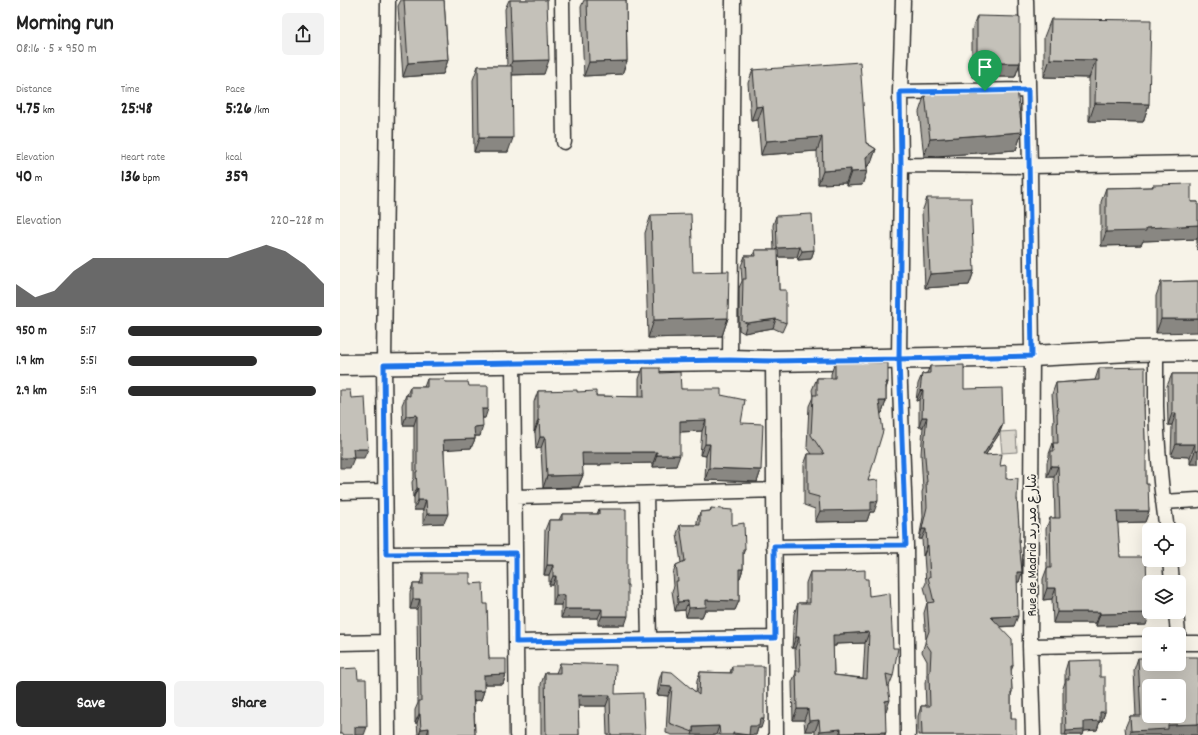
<!DOCTYPE html>
<meta charset="utf-8">
<style>
:root{--surface:#fff;--page:#f2f2f2;--text:#222;--muted:#767676;--accent:#2b2b2b}
body{margin:0;font-family:Dekko,"Playpen Sans Arabic",sans-serif;background:var(--page);color:var(--text);height:100vh;display:flex;flex-direction:column;font-size:15px;white-space:nowrap}
*{box-sizing:border-box;margin:0}
p{font-size:13px;color:var(--muted)}
.icon{flex:none;width:22px;height:22px;fill:none;stroke:currentColor;stroke-width:2;stroke-linecap:round;stroke-linejoin:round}
.map{position:relative;flex:1;overflow:hidden}
.side{display:flex;flex-direction:column;background:var(--surface);width:340px}
.side>*{flex:none}
.fabs{position:absolute;left:802px;top:523px;display:grid;gap:8px}
.fabs a{display:grid;place-items:center;width:44px;height:44px;border-radius:6px;background:var(--surface);box-shadow:0 4px 16px #0002;font-size:20px}
.pin{position:absolute;display:grid;place-items:center;width:34px;height:34px;color:#fff;margin:-41px -17px;border-radius:50% 50% 50% 0;rotate:-45deg;box-shadow:0 0 4px #0007}
.pin .icon{rotate:45deg}
.round{display:grid;place-items:center;flex:none;width:42px;height:42px;border-radius:6px;background:var(--page)}
.summary{display:flex;align-items:center;justify-content:space-between;height:68px;padding:0 16px}
h1{font-size:22px;font-weight:700;line-height:30px}
.figures{display:grid;grid-template-columns:repeat(3,1fr);gap:6px;height:68px;padding:4px 16px}
.figures div{display:grid;align-content:center}
.figures b{font-size:17px;font-weight:700}
.figures small{font-size:11px;font-weight:400}
.figures p{font-size:11px}
.chart{height:112px;padding:8px 16px}
.chart p{display:flex;justify-content:space-between}
.chart svg{width:100%;height:72px;margin-top:4px;fill:var(--accent);opacity:.7}
.cta{display:flex;gap:8px;margin-top:auto;padding:8px 16px}
.cta a{flex:1;height:46px;border-radius:6px;background:var(--accent);color:#fff;font-size:16px;font-weight:700;line-height:46px;text-align:center}
.cta a+a{background:var(--page);color:var(--text)}
ul{padding:0 16px;list-style:none;font-size:13px}
li{display:grid;grid-template-columns:64px 48px 1fr;align-items:center;height:30px}
li i{height:10px;border-radius:5px;background:var(--accent)}
main{display:flex;flex:1;min-height:0}
.map>svg:first-child{display:block}
.green{fill:#dad6cc;stroke:#82807c}
.lines{fill:none;stroke-linecap:round;stroke-linejoin:round}
.street-casing{stroke:#2b2b2b;stroke-width:17}
.secondary-casing{stroke:#2b2b2b;stroke-width:23}
.street{stroke:#f7f3e8;stroke-width:14}
.secondary{stroke:#f7f3e8;stroke-width:20}
.wall{fill:#a9a69f;stroke:#2b2b2b;fill-rule:evenodd}
.shaded-wall{fill:#898782;stroke:#2b2b2b}
.building{fill:#c4c1b9;stroke:#2b2b2b;fill-rule:evenodd}
.route-casing{stroke:#fff;stroke-width:8}
.route{stroke:#1a73e8;stroke-width:5}
.labels{text-anchor:middle;stroke-width:3.5;stroke-linejoin:round;paint-order:stroke}
.street-label{font-size:14px;fill:#2b2b2b;stroke:#f7f3e8}
</style>
<main>
<section class="side">
<div class="summary"><div><h1>Morning run</h1><p>08:16 · 5 × 950 m</p></div><a class="round"><svg class="icon" aria-label="share" viewBox="0 0 24 24"><path d="M12 15V3M7 8l5-5 5 5M5 13v7h14v-7"/></svg></a></div>
<div class="figures">
<div><p>Distance</p><b>4.75<small> km</small></b></div>
<div><p>Time</p><b>25:48</b></div>
<div><p>Pace</p><b>5:26<small> /km</small></b></div>
</div>
<div class="figures">
<div><p>Elevation</p><b>40<small> m</small></b></div>
<div><p>Heart rate</p><b>136<small> bpm</small></b></div>
<div><p>kcal</p><b>359</b></div>
</div>
<div class="chart"><p><span>Elevation</span>220–228 m</p>
<svg viewBox="0 0 160 44" preserveAspectRatio="none"><path d="M0 44V30L10 38L20 34L30 22L40 14L50 14L60 14L70 14L80 14L90 14L100 14L110 14L120 10L130 6L140 10L150 18L160 30V44z"/></svg>
</div>
<ul>
<li><b>950 m</b>5:17<i style="width:99%"></i></li>
<li><b>1.9 km</b>5:51<i style="width:66%"></i></li>
<li><b>2.9 km</b>5:19<i style="width:96%"></i></li>
</ul>
<div class="cta"><a>Save</a><a>Share</a></div>
</section>
<div class="map">
<svg width="858" height="735" viewBox="0 0 858 735">
<rect width="100%" height="100%" fill="#f7f3e8"/>
<filter id="ink" filterUnits="userSpaceOnUse"><feTurbulence type="fractalNoise" baseFrequency=".025" numOctaves="2"/><feDisplacementMap in="SourceGraphic" scale="8" xChannelSelector="R" yChannelSelector="G"/><feConvolveMatrix kernelMatrix="1 2 1 2 8 2 1 2 1" color-interpolation-filters="sRGB"/></filter>
<g filter="url(#ink)">
<path class="green" d="M676 431 677 452 662 453 660 432Z"/>
<g class="lines">
<g class="street-casing">
<path id="street" d="M222 0 224 142
M563 0 560 92 561 165 559 359 566 545 568 735
M686 0 690 166 692 356 690 646 693 735
M560 92 688 90
M561 165 690 166 858 163
M816 351C816 369 816 388 816 406 817 448 821 489 827 530
M390 360 393 0
M433 361 436 735
M173 363 177 735
M0 492 45 491
M306 494 309 640
M175 497 434 490
M823 502 858 500
M434 547 566 545
M46 554 175 553
M830 560 832 582
M836 612 838 634
M176 642 435 638
M0 643 47 642
M839 643H858
M690 646 809 644
M48 735 44 365 48 0"/>
</g>
<g class="secondary-casing">
<path id="secondary" d="M0 365 390 360 433 361 692 356 790 351 858 350"/>
</g>
<use href="#street" class="street"/>
<use href="#secondary" class="secondary"/>
</g>
<path class="wall" d="M61 0H104L108 60 103 74 63 77 58 6Z
M169 0H207L204 74 172 75 168 152H134L133 80 138 66H167L165 9Z
M244 0H286L287 61 282 74 244 76 241 7Z
M637 16 680 63 675 77H632V30Z
M711 19 809 104 803 122 749 121V78L704 77V37Z
M413 70 536 149 531 163 527 167V171L522 185 506 186V183L478 184 477 151 421 155 418 120 411 121 408 83Z
M585 94 682 132 676 150 584 157 579 112Z
M813 185 851 202H858V250H857V239L803 241 801 245 761 246V202L766 188 812 187Z
M587 198 634 271 629 285 585 288 582 212Z
M311 215 353 272 388 318 382 336 308 338 305 233Z
M436 216 474 250 471 259 458 260 457 257H438L439 290 446 323 442 332 433 328 404 333 399 330V288L402 281 401 266 405 256H413L415 250H434L433 225Z
M858 281 816 333V296L821 282Z
M495 362 548 382 546 389V401L542 413H541L528 481 534 512H530L527 521 475 522V509L464 505V465L468 454H472L467 447 469 406 473 397 472 390 477 378H491V374Z
M590 366 624 389 663 424 659 434 646 454 660 466 666 479 677 499 679 540 682 572 679 582H677L674 626 660 627 673 666 671 671 672 692 671 695V719L676 735H578V716L581 706H586L585 682 587 678V661L582 652 586 640 584 613 587 603H588L584 587 586 583 584 555 583 556 582 539H579L583 517 582 492 583 489 581 454 583 427H579V400L576 401 578 384 582 374 587 373Z
M303 368 320 373 341 389 381 395 401 423 421 470 417 482 365 480 366 456 360 455 362 431 340 432 336 466 313 467V463L261 464V465H242L243 475 238 487 203 488 201 448 196 449 195 432H194V402L198 391 237 392 256 396 299 397V379Z
M759 368 805 403 804 407 806 484 809 511 805 522 777 523 780 557 806 625 756 626V623H713L712 599 703 600V579L707 568 706 529 710 518H715L714 477H707V462L709 456V454L713 443V424L714 422 712 394 716 383 755 380Z
M832 374H858V464H850V457L831 456 832 425H828L827 386Z
M87 379 129 386 145 418H142L140 436H135V439L131 448 104 449V523L83 524V510H74V497H73L72 482 74 478V425H63L62 405 66 395H67L70 387H84Z
M371 508 392 525 405 549 403 554V569L400 578H399V601L395 610H365L362 617H346L345 610 335 611 332 591 334 586 333 574 336 565 341 563 337 534 340 525H357V521L360 512 370 511Z
M259 509 285 625H258V618H221V605H213V585H209V575H204L205 530 209 520H219L222 514H257Z
M505 571 525 579 529 596 553 676 549 686H548L546 711H545V735H475V731H465L464 720H453L452 682 456 673 455 648H452L454 614 458 603H466V583L470 572H504ZM525 643 523 678 494 675 493 646H496V644Z
M83 573 130 584 144 604 149 659 166 674 163 684H144V691L141 700 134 701 135 735H78L77 723H75V710L78 703 77 609H70V593L73 584H80Z
M798 658 858 735H786L785 728 790 716H796L794 670Z
M728 661 760 677 765 712 762 721H760L757 730 744 731 743 735H722V712L723 709V688L725 682V671Z
M220 663 275 694 305 735H267L266 706H238L239 735H201V684L205 673H216Z
M392 666 421 728H418L416 735H332L326 733 328 696 317 695 319 680 322 671 356 692 357 681 360 672 390 673Z"/>
<path class="shaded-wall" d="M710 59 756 60 749 78 704 77Z
M108 60 103 74 63 77 68 63Z
M209 60 204 74 167 75 172 61Z
M287 61 282 74 244 76 249 62Z
M637 63H680L675 77H632Z
M755 103 809 104 803 122 749 121Z
M423 106 418 120 411 121 416 107Z
M682 132 676 150 584 157 590 139Z
M482 137 477 151 421 155 426 141Z
M139 138H173L168 152H134Z
M536 149 531 163 521 171 526 157Z
M511 169 506 183 478 184 483 171Z
M527 171 522 185 506 186 511 172Z
M858 225V237L857 239 803 241 801 245 761 246 766 232 806 228Z
M460 247 457 257H434L437 248Z
M474 250 471 259 458 260 462 251Z
M634 271 629 285 585 288 590 274Z
M388 318 382 336 308 338 314 320Z
M436 319 433 328 404 333 407 323Z
M821 319H858V332L816 333Z
M546 382H548L544 394Z
M583 390 579 400 576 401 580 391Z
M539 401H546L542 413H535Z
M142 409H148L145 418H139Z
M832 413H836L832 425H828Z
M77 415 74 425H63L66 416Z
M582 417H587L583 427H579Z
M198 420H199L195 432H194Z
M366 420 362 431 336 432 340 421Z
M663 424 659 434 639 465 643 455Z
M143 426 140 436H131L134 427Z
M200 437H205L201 448 196 449Z
M135 439 131 448 100 450 103 440Z
M365 444H370L366 456 360 455Z
M836 444H855L850 457 831 456Z
M13 449H28L24 458H12H14L10 468H0V458Z
M855 451H858V464H850Z
M265 452H317L313 463 261 464V465H238L242 453Z
M317 455H340L336 466 313 467Z
M711 466H718L714 477H707Z
M369 468 421 470 417 482 365 480Z
M243 475 238 487 203 488 207 476Z
M77 488H78L74 497H73Z
M78 500H86L83 510H74Z
M531 501H538L534 512H530L527 521 475 522 480 511Z
M777 511H809L805 522 772 523Z
M87 514H108L104 523 83 524Z
M582 529H586L582 539H579Z
M588 545 584 555 583 556 587 546Z
M207 565H213L209 575H204Z
M399 569H403L400 578H396Z
M677 572H682L679 582H673Z
M213 576H216L213 585H209Z
M707 588H716L712 599 703 600Z
M216 595H225L221 605H213Z
M73 599H80L77 609H70Z
M366 600 399 601 395 610H365L362 617H346L349 608Z
M348 601 345 610 335 611 338 602Z
M225 609H262L258 618H221Z
M717 612H760L756 623H713Z
M810 613 806 625 756 626 760 614Z
M262 616H288L285 625H258Z
M678 616 674 626 648 627 651 617Z
M529 632 525 643 496 644V646H489L493 635 500 634Z
M456 637H459L455 648H452Z
M166 674 163 684H140L144 675Z
M321 686 332 687 328 696 317 695Z
M133 691H144L141 700 130 701Z
M238 695H270L266 706H234Z
M550 700 546 711 541 712 545 701Z
M457 709H468L464 720H453Z
M760 712H765L762 721H760L757 730 744 731 743 735H725L726 731 744 722Z
M79 714H80L77 723H75Z
M420 719H424L421 728H418L416 735H392L393 733 410 726Z
M479 720 475 731H465L469 721Z
M858 724V735H789L791 731 828 725Z
M379 726 376 735H352L353 732V727Z
M15 727H27L24 735H13Z
M89 728 87 735H79L81 729Z
M501 729 499 735H478L480 731Z
M546 732 545 735H500L501 733Z"/>
<path class="building" d="M64 0H104L108 60 68 63Z
M170 0H207L209 60 172 61Z
M247 0H286L287 61 249 62Z
M637 16 680 17V63H637Z
M711 19 811 20 809 104 755 103 756 60 710 59Z
M520 62 526 143 536 149 526 157 527 171 511 172V169L483 171 482 137 426 141 423 106 416 107 413 70Z
M138 66H172L173 138H139Z
M677 89 682 132 590 139 585 94Z
M851 184V202H858V225L806 228V231L766 232V188L813 187V185Z
M587 198H631L634 271 590 274Z
M351 214 353 272 389 271 388 318 314 320 311 215Z
M472 214 474 250 462 251 460 247 437 248 436 216Z
M415 250H438L439 290H446V323L436 319 407 323 402 321 403 279H406L405 256H416Z
M858 281V319H821V282Z
M495 362 548 363V382H546V401H539L543 431 528 481 538 480V501H531V510L480 511 479 497 468 494V454H484L471 435 473 395H477V378H495Z
M624 365V389L662 388 663 424 643 455 662 454 660 466 666 465V479L678 478 677 499 679 526H680L679 540 682 572H677L678 616 651 617 672 639 673 666H671L672 692H671V719H676V735H582L581 706H590L589 672H590L591 651 585 642 589 631 587 603 594 602 588 577H590L588 545 587 546 586 529H582L587 507 586 482H587L584 444 587 417H582L583 390 580 391 582 374 590 373V366Z
M805 367V403H804L805 441H806V484H808L809 511H777L780 557H806L807 589H809V612H810V613L760 614V612H717L716 588H707V568H711L710 518H720L718 466H711V451H714L713 443H718L717 413H718L716 383 759 380V368Z
M303 368H320V373L340 372 341 389H381V395L405 400 401 423 423 424 421 470 369 468 370 444H365L366 420 340 421V455H317V452H265V453H242L243 475 207 476 205 437H200L199 420H198V391L237 390V392L256 391V396L304 397Z
M832 374H858V451H855V444H836V413H832Z
M87 379H104L105 382H128L129 386H148V409H142L143 426 134 427 135 439 103 440 108 514H87L86 500H78V488H77L76 472H77V415L66 416V395L70 396V387H87Z
M0 390H10L11 398 25 397 28 449H13L14 458H0Z
M371 508 392 510V525L404 523 405 549H403V569H399V601L366 600V607L349 608 348 601 338 602 336 581H338L336 565 345 561 340 525H360V512L371 511Z
M259 509H286V544H287V585H288V616H262V609H225V595H216V576H213V565H207L209 520H222V514H259Z
M525 570V579H528L529 596 550 593 553 648H558L553 676 546 674 550 700 545 701 546 732 501 733V729L480 731 479 720 469 721 468 709H457L456 671H460L459 637H456L458 603H470V572H505V571ZM529 632 527 679 494 675 493 635H500V634Z
M83 573H130V584L143 583 144 604H147L149 659H166V674L144 675V691H133L135 735H89V728L81 729 80 714H79V701H81L80 599H73V584H83Z
M839 657H858V724L828 725V729L791 731 790 716H801L798 658H809V664H839ZM809 686H839V716H809Z
M760 660V677H765V712H760V721L744 722V730L726 731 725 703H726V679H729L728 661Z
M220 663 276 665 275 694 303 693 305 735H271L270 695H238L239 735H206L205 673H220Z
M392 666H424V719H420L419 726H410L409 735 393 733V735H380L379 726 353 727V732L329 723 332 687 321 686 322 671 332 672 359 695 360 672 392 673Z
M17 668 18 679H26L27 727H15V735H3V734H0V669Z"/>
</g>
<g class="lines" filter="url(#ink)">
<g class="route-casing">
<path id="route" d="M645 91 560 92 561 165 559 359 433 361 390 360 44 365 46 554 176 553V642L435 638 434 546 566 545 559 359 692 356 688 90 645 91"/>
</g>
<use href="#route" class="route"/>
</g>
<g class="labels">
<g class="street-label">
<text transform="translate(691 545) rotate(-90)" y="5">Rue de Madrid شارع مدريد</text>
</g>
</g>
</svg>
<div class="fabs">
<a><svg class="icon" aria-label="locate" viewBox="0 0 24 24"><circle cx="12" cy="12" r="6"/><path d="M12 2v4M12 18v4M2 12h4M18 12h4"/></svg></a>
<a><svg class="icon" aria-label="layers" viewBox="0 0 24 24"><path d="M12 4l9 5-9 5-9-5zM3 14l9 5 9-5"/></svg></a>
<a>+</a>
<a>−</a>
</div>
<div class="pin" style="left:645px;top:91px;background:#1e9e55"><svg class="icon" aria-label="arrive" viewBox="0 0 24 24"><path d="M6 21V4h12l-3 4 3 4H6"/></svg></div>
</div>
</main>
